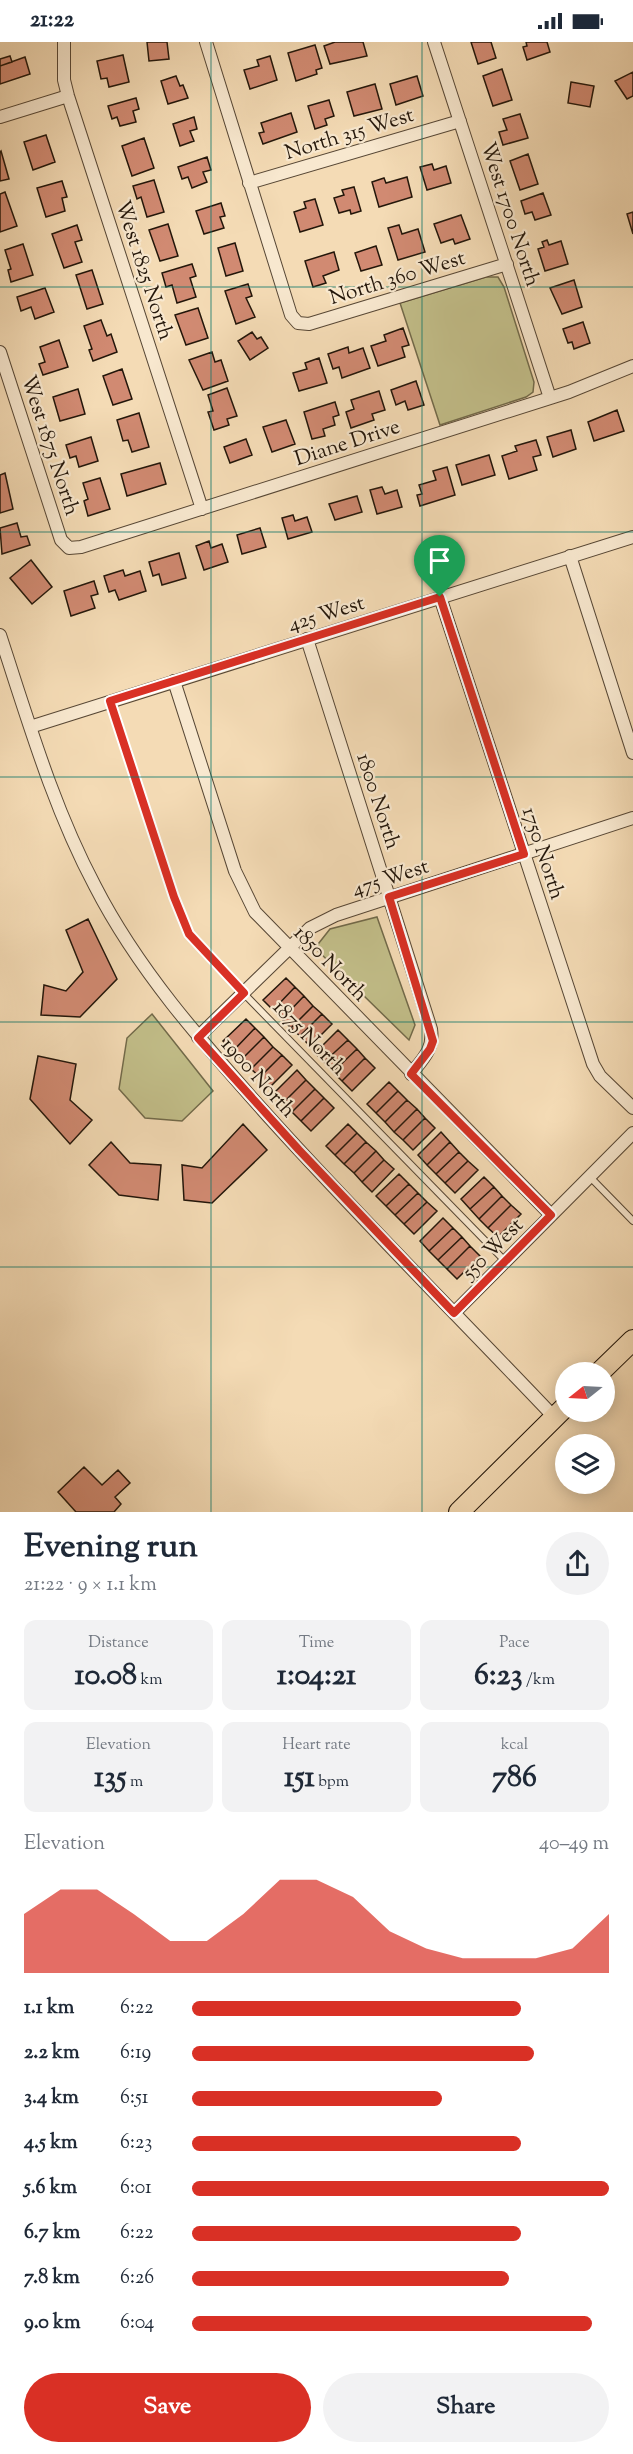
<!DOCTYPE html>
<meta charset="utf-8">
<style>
:root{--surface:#fff;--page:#f2f2f3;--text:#1f2937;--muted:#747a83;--accent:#d93025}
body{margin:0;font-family:"Sorts Mill Goudy",serif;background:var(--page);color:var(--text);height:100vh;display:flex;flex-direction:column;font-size:22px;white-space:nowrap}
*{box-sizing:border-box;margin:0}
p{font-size:20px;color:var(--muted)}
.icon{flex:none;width:33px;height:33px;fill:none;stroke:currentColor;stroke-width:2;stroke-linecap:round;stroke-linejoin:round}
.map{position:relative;height:1470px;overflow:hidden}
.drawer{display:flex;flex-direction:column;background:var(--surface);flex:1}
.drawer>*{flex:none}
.needle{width:39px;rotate:252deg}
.controls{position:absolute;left:555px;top:1320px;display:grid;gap:12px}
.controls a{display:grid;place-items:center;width:60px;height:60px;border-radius:50%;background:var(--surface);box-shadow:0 3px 15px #0003;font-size:30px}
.pin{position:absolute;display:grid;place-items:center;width:51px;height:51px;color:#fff;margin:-62px -26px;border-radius:50% 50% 50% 0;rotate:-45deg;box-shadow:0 0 6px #0007}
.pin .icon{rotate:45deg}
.round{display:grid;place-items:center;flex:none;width:63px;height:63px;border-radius:32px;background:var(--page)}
.headline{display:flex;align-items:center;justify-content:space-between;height:102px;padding:0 24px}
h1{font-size:33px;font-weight:700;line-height:45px}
.figures{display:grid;grid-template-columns:repeat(3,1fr);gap:9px;height:102px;padding:6px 24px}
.figures div{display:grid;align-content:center;border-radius:12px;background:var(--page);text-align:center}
.figures b{font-size:30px;font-weight:700}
.figures small{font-size:16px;font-weight:400}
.figures p{font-size:16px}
.chart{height:168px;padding:12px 24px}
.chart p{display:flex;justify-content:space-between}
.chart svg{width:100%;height:108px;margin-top:6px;fill:var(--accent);opacity:.7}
.button{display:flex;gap:12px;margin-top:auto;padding:12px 24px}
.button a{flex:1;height:69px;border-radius:36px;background:var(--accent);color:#fff;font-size:24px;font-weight:700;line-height:69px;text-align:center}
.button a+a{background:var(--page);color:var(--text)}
ul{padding:0 24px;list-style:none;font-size:20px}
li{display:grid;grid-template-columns:96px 72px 1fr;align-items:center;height:45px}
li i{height:15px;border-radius:8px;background:var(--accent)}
.status{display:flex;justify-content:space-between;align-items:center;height:42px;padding:0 30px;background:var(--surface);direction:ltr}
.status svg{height:16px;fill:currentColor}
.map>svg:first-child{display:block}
.green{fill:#c2be89;stroke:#726a4a;stroke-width:1.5}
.building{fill:#d18a72;stroke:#23160a;stroke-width:1.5}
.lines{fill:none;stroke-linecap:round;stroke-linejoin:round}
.lane-casing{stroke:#574735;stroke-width:8}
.street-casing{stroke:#574735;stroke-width:14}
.primary-casing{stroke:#23160a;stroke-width:22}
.lane{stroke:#f8e8cf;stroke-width:6}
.street{stroke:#f8e8cf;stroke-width:12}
.primary{stroke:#f4dbb5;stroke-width:20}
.route-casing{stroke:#fff;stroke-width:12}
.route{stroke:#d93025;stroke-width:8}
.grid{fill:none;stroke:#0f766e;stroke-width:1.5;stroke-opacity:0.55}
.labels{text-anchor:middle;stroke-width:4.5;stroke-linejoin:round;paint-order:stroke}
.street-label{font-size:21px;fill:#23160a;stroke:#f8e8cf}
</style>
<div class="status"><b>21:22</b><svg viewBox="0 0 49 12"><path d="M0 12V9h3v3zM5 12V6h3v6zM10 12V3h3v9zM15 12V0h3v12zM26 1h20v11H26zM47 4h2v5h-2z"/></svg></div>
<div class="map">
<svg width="633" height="1470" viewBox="0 0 633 1470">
<rect width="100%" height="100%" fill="#f4dbb5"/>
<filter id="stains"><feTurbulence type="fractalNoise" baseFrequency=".00333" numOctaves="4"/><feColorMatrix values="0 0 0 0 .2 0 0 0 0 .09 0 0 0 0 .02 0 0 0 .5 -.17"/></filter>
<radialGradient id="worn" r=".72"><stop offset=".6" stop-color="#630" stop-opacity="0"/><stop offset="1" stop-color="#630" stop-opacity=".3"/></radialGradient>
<path class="green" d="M486 235H498L504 245 534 340 533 350 526 355 440 383 400 261Z
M377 875 415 983 409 998 315 906 330 887Z
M152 972 213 1049 182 1079 145 1076 119 1047 127 996Z"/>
<path class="building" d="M147 0H167L169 17 149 19Z
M335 0H363L367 14 330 22 324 4Z
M471 0H491L496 16 478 22Z
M526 0H547L550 10 527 18 523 5 527 4Z
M315 3 322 26 316 28 317 32 296 39 288 11Z
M123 13 129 40 109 45 107 36 101 37 97 19Z
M10 14 12 20 0 24V17Z
M270 14 277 38 250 47 244 28 259 24 257 18Z
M25 15 30 32 0 42V24Z
M502 27 512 58 493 64 483 34Z
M633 30V54L627 57 615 39Z
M176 34 180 44 183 43 188 56 168 62 161 39Z
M417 34 423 54 396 63 390 42Z
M571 40 594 44 590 65 568 61Z
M375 42 382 67 354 74 347 50Z
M136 56 139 67 133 69 136 80 120 84 117 75 112 77 108 64Z
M329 58 334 74 325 77 327 83 315 87 308 64Z
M291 71 297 90 263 102 259 91 264 90 261 81Z
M520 72 528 96 503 103 499 90 507 88 503 77Z
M194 75 197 87 190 89 194 99 180 104 173 82Z
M46 93 55 120 33 128 24 100Z
M144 96 154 126 132 134 122 104Z
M1 109 9 137 0 139V110Z
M528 112 538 142 520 148 510 119Z
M207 115 211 128 203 130 207 140 192 146 188 135 182 137 178 125Z
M432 122 434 128 446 124 451 141 427 148 420 125Z
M407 135 412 155 379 165 372 140 384 136 386 141Z
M154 138 164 170 147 175 141 155 137 157 133 144Z
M62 139 67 155 62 156 65 169 46 175 37 146Z
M354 145 361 169 351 172 350 168 339 171 334 156 344 153 342 148Z
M5 150 17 184 0 190V152Z
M543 151 551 173 535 178 532 170 525 172 521 159Z
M315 157 323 183 300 190 294 170 306 166 304 160Z
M221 161 225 174 220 175 224 186 204 192 196 169Z
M633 170V192L627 172Z
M461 173 470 197 455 202 453 197 441 201 434 182Z
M168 182 178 214 160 219 149 188Z
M77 183 82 198 75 200 82 220 64 226 52 192Z
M399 183 402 192 418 187 425 210 398 218 388 186Z
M547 198 549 203 561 199 568 222 545 229 538 207 544 205 542 200Z
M235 201 243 229 226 234 218 206Z
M23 202 33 233 11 240 8 228 11 227 5 208Z
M376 204 382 223 361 229 355 211Z
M334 210 339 228 323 234 326 241 313 245 305 219Z
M192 222 196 234 190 236 196 255 177 261 172 243 166 245 162 231Z
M92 228 103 262 87 267 76 233Z
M574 238 582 265 562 272 550 246Z
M248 242 252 254 246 256 255 275 236 282 225 249Z
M45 246 54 270 35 277 31 265 21 269 17 255Z
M198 266 208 296 186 303 175 273Z
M101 278 107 294 111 292 117 310 93 319 89 308 92 307 84 284Z
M583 280 590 301 574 307 572 300 568 301 563 287Z
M403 286 409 303 402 305 405 315 378 324 371 304 386 299 384 293Z
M252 290 257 297 261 295 268 306 250 318 238 299Z
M59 298 68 325 43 333 39 322 45 320 40 305Z
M348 305 349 311 363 306 370 326 342 336 339 325 333 327 328 312Z
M212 310 215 320 221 318 228 339 203 348 189 318Z
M319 316 327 341 299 349 293 331 307 327 305 321Z
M122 327 132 357 113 363 103 334Z
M416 339 424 363 408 368 405 359 396 363 391 348Z
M227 346 237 374 227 377 229 383 214 388 208 370 213 369 208 353Z
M78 347 85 372 60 379 53 355Z
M379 349 385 368 372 372 374 378 351 386 346 370 354 367 351 358Z
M335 360 339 373 333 375 335 383 323 387 325 394 312 397 304 370Z
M617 368 624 389 594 399 588 380Z
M139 371 149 405 132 410 128 398 123 399 117 378Z
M286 378 295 402 272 410 263 385Z
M571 388 576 407 553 415 547 395Z
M91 395 98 419 79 425 76 414 70 416 66 403Z
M246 397 252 413 230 421 224 405Z
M536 398 541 413 533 415 537 428 509 437 502 414 517 409 515 404Z
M489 413 495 433 462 443 456 423Z
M160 421 166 442 127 454 121 432Z
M447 425 455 453 420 464 417 453 422 452 419 443 436 438 433 429Z
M5 431 13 467 0 471V433Z
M100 436 110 467 88 474 84 459 88 457 83 441Z
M382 445 385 452 397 448 402 465 377 472 370 448Z
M357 454 362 470 335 478 329 462Z
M293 473 295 479 307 475 312 490 288 497 282 476Z
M17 481 21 495 27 494 30 503 2 512 0 486Z
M260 486 266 505 242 512 237 493Z
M209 499 211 506 222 502 228 520 204 528 196 504Z
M179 511 186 536 162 543 159 532 153 534 149 520Z
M31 518 52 545 32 562 10 536Z
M123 528 125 534 140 529 146 549 119 558 115 548 109 550 104 534Z
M94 539 98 552 91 554 95 566 71 574 64 549Z
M88 877 117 937 80 975 41 973 44 943 66 949 83 930 66 888Z
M286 936 295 945 273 968 263 958Z
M295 945 304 954 282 977 273 968Z
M304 954 313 964 291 986 282 977Z
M313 964 322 972 300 994 291 986Z
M322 972 332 982 310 1004 300 994Z
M246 977 255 986 233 1009 223 999Z
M255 986 264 995 242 1017 233 1009Z
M338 988 348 998 324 1020 315 1011Z
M264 995 273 1005 251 1027 242 1017Z
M348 998 357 1007 333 1030 324 1020Z
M273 1005 282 1013 260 1035 251 1027Z
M357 1007 365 1016 342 1039 333 1030Z
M282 1013 292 1023 270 1045 260 1035Z
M38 1014 76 1022 70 1058 92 1078 70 1102 30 1057Z
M365 1016 375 1026 352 1049 342 1039Z
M297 1028 306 1038 283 1061 274 1051Z
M306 1038 315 1047 292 1070 283 1061Z
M389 1040 398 1049 376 1071 367 1062Z
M315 1047 324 1056 301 1079 292 1070Z
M398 1049 407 1058 385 1080 376 1071Z
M324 1056 334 1066 311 1089 301 1079Z
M407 1058 417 1067 394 1090 385 1080Z
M417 1067 425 1076 403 1098 394 1090Z
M425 1076 435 1086 413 1108 403 1098Z
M243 1082 267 1108 212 1161 184 1158 182 1123 202 1126Z
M348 1082 357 1091 335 1113 326 1104Z
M441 1090 450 1100 427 1123 418 1113Z
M357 1091 366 1100 344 1122 335 1113Z
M111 1100 130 1121 161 1123 158 1158 119 1153 89 1123Z
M366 1100 376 1109 354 1131 344 1122Z
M450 1100 459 1110 436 1132 427 1123Z
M376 1109 384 1118 362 1140 354 1131Z
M459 1110 468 1119 445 1141 436 1132Z
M384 1118 394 1127 372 1150 362 1140Z
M468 1119 478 1128 455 1151 445 1141Z
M399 1132 409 1142 386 1164 376 1154Z
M484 1135 494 1145 470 1167 461 1157Z
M409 1142 418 1151 395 1173 386 1164Z
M494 1145 502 1154 479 1177 470 1167Z
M418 1151 427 1160 404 1182 395 1173Z
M502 1154 511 1163 488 1186 479 1177Z
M427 1160 437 1169 414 1192 404 1182Z
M511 1163 521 1172 498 1195 488 1186Z
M443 1176 453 1186 429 1209 420 1199Z
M453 1186 462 1195 438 1218 429 1209Z
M462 1195 470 1204 447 1227 438 1218Z
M470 1204 480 1214 457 1237 447 1227Z
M84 1425 102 1443 118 1428 130 1441 115 1455 121 1462 114 1470H76L58 1450Z"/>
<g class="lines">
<g class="lane-casing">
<path id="lane" d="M110 659 174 855 189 892 212 919 505 1219
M590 1135 633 1179"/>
</g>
<g class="street-casing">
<path id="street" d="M64 0V38L68 54 202 467
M206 0 291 273 298 281 309 282 507 222
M434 0 550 356
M0 75 68 54
M249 141 460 79
M0 310 61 498 69 506 81 505 569 350 633 324
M570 514 633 711
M440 555 593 1022 600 1034 633 1066
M0 593C28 678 53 765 95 844 139 930 204 1002 268 1074 361 1177 459 1275 554 1375
M307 597 431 987C434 1007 423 1017 411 1032
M174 639 235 829 255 870 551 1173
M30 685 633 495
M198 995 310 886 336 873 633 776
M454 1271 633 1091"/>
</g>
<g class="primary-casing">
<path id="primary" d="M600 1330 633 1298
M459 1470 566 1364"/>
</g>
<use href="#lane" class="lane"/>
<use href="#street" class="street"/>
<use href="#primary" class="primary"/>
</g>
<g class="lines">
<g class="route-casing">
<path id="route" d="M440 555 524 812 389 855 433 999 430 1007 411 1032 551 1173 454 1271 299 1108 198 996 244 951 189 892 174 855 110 659Z"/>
</g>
<use href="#route" class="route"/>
</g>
<path class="grid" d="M211 0V1470M422 0V1470M0 245H633M0 490H633M0 735H633M0 980H633M0 1225H633"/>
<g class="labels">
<g class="street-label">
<text transform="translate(349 91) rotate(-17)" y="7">North 315 West</text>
<text transform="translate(511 172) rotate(72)" y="7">West 1700 North</text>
<text transform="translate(145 228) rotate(72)" y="7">West 1825 North</text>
<text transform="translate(397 235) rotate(-17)" y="7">North 360 West</text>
<text transform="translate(347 400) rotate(-18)" y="7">Diane Drive</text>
<text transform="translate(51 403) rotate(72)" y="7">West 1875 North</text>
<text transform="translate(326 571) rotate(-17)" y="7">425 West</text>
<text transform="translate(379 759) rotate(72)" y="7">1800 North</text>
<text transform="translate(544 811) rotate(72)" y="7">1750 North</text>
<text transform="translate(390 835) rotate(-18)" y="7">475 West</text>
<text transform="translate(331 921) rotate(46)" y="7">1850 North</text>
<text transform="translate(310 995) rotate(46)" y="7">1875 North</text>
<text transform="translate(259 1035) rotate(48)" y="7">1900 North</text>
<text transform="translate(492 1206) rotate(-45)" y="7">550 West</text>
</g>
</g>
<rect width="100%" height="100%" filter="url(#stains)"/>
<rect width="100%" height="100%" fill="url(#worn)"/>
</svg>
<div class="controls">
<a><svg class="needle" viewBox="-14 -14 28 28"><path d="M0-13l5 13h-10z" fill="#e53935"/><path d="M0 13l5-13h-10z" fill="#747a83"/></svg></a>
<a><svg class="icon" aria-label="layers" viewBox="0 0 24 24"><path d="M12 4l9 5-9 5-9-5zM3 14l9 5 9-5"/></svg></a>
</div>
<div class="pin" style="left:440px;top:555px;background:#1e9e55"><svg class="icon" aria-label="arrive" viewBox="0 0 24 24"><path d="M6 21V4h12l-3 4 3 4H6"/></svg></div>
</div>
<section class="drawer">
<div class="headline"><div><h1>Evening run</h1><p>21:22 · 9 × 1.1 km</p></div><a class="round"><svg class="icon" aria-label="share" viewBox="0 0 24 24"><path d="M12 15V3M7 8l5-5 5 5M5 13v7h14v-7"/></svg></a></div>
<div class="figures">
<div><p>Distance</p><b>10.08<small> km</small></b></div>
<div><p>Time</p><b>1:04:21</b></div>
<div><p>Pace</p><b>6:23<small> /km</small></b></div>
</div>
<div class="figures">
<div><p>Elevation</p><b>135<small> m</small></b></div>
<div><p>Heart rate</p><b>151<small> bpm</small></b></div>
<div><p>kcal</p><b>786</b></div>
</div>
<div class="chart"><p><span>Elevation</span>40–49 m</p>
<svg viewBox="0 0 160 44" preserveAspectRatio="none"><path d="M0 44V20L10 10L20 10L30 20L40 31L50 31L60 20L70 6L80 6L90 13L100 27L110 34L120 38L130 38L140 38L150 34L160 20V44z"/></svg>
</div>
<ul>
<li><b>1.1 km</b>6:22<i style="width:79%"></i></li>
<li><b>2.2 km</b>6:19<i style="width:82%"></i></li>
<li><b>3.4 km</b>6:51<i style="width:60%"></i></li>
<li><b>4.5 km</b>6:23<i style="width:79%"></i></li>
<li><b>5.6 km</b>6:01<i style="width:100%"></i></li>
<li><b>6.7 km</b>6:22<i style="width:79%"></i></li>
<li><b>7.8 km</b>6:26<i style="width:76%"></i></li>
<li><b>9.0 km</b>6:04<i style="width:96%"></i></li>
</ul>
<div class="button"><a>Save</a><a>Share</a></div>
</section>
